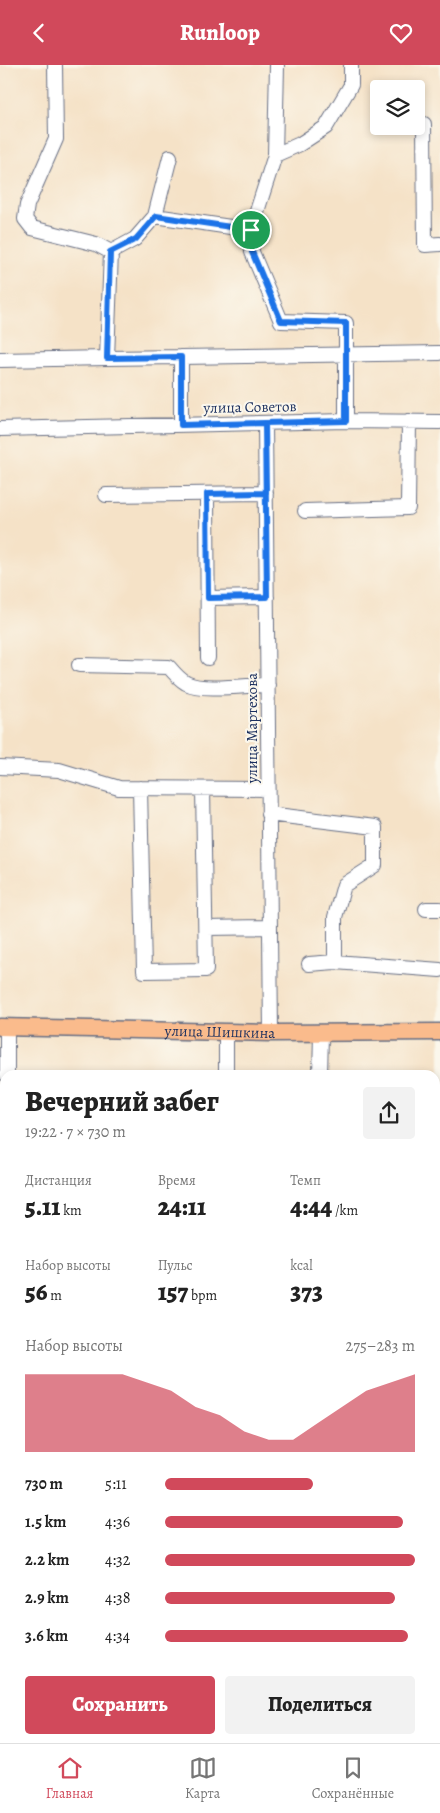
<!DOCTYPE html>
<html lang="ru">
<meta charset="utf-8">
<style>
:root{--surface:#fff;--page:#f2f2f2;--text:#222;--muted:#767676;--line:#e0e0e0;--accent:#d1495b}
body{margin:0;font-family:Alegreya,serif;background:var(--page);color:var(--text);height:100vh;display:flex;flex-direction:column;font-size:19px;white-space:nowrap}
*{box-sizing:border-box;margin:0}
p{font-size:16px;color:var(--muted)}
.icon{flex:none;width:28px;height:28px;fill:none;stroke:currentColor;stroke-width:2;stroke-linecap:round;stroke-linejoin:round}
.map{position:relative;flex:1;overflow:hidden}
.drawer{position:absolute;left:0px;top:1005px;width:440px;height:674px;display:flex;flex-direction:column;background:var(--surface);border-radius:15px 15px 0 0;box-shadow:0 2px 8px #0003}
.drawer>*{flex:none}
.buttons{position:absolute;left:370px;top:15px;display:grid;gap:10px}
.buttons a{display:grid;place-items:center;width:55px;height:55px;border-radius:5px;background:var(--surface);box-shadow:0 2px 8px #0003;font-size:25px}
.pin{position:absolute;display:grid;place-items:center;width:42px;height:42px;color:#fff;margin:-21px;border:2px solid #fff;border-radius:50%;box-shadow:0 1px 5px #0007}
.round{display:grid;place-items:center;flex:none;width:52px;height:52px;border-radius:5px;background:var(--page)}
.headline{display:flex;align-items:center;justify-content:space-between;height:85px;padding:0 25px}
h1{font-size:28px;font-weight:800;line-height:38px}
.figures{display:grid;grid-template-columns:repeat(3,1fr);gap:8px;height:85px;padding:5px 25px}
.figures div{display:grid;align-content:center}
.figures b{font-size:25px;font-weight:800}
.figures small{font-size:14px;font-weight:400}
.figures p{font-size:14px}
.chart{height:140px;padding:10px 25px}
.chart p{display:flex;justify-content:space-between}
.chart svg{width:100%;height:90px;margin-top:5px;fill:var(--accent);opacity:.7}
.button{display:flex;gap:10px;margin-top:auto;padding:10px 25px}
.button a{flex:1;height:58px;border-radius:5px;background:var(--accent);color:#fff;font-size:20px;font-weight:800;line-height:58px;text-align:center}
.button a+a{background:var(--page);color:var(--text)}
ul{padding:0 25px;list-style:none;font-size:16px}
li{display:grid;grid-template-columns:80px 60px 1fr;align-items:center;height:38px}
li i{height:12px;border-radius:6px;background:var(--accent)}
header{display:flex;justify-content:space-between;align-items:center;height:65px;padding:0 25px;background:var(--accent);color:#fff;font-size:22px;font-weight:800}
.menu{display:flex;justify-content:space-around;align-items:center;height:70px;border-top:1px solid var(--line);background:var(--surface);font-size:14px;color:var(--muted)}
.menu a{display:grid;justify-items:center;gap:2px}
.menu .on{color:var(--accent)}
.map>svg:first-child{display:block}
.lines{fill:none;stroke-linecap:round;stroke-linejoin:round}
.minor-casing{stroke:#676e83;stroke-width:16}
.major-casing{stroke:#676e83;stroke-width:19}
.minor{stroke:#fff;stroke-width:14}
.major{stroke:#fabb8c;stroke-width:16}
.tram{stroke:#1b2f5e;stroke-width:1}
.route-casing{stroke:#fff;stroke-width:10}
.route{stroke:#1a73e8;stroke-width:6}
.labels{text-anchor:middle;stroke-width:4;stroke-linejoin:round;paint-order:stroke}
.street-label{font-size:15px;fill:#1b2f5e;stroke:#fbf7ec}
</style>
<header><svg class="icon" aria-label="back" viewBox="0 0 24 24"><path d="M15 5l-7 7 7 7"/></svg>Runloop<svg class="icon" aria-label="heart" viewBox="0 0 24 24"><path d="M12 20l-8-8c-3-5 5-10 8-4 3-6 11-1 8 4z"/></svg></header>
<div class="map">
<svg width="440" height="1678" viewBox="0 0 440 1678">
<rect width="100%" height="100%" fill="#fbf7ec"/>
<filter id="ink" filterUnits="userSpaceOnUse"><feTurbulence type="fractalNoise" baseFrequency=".02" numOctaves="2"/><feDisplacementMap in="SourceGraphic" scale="10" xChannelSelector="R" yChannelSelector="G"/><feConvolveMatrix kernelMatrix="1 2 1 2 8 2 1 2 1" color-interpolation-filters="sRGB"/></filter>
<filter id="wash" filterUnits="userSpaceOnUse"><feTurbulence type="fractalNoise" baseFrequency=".0096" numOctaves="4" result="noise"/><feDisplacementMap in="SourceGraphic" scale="20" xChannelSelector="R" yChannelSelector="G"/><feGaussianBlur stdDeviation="1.12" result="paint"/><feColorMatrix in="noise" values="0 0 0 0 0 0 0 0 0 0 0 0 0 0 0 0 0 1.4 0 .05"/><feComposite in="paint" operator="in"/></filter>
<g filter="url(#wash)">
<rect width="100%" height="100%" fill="#f5e2c7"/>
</g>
<g filter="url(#ink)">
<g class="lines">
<g class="minor-casing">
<path id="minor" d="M55 0 56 74 27 140 25 154 32 163 96 179 111 187 107 293 181 292V360
M277 0 275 90 251 165 252 187 281 256 346 258V356
M424 59 425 180 440 179
M275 90 300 79 326 62 351 20V0
M155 151 251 165
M111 187 135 174 155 151 170 92
M181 292 440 288
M0 295 107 293
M265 358 271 968
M0 364 346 356 440 357
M207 429 208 593
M106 430 266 428
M305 446 408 443 409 356
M208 533 267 532
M79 600 169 602C174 608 179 614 186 618 203 627 248 620 268 620
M0 702 59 705 119 723 268 724
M140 723 144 906 206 905 203 724
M268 749 375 762V800L344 820 335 852V897
M426 844H440
M206 863 270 862
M309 899 335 897 440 905
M7 962V1010
M226 1010V967
M320 1010 321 969
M435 1034H440
M0 1036H5
M0 1168H5
M435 1421H440
M435 1565H440
M0 1582H5
M435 1587 440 1586
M13 1674V1678"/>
</g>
<g class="major-casing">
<g id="major">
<path id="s1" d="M0 962 271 968 440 967"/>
<path d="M0 1466H5"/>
<path d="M435 1466H440"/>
</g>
</g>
<use href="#minor" class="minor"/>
<use href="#major" class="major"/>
<path class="tram" d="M435 1487H440
M0 1490H5"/>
</g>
</g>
<g class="lines" filter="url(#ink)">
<g class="route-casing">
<path id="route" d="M251 165 156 151 136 174 110 187 107 293 181 292V360L265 358 267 532 208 533 207 429 266 428 265 358 346 356V258L281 256 252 187 251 165"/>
</g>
<use href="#route" class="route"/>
</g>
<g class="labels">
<g class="street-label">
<text transform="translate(250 342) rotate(-1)" y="5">улица Советов</text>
<text transform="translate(252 663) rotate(-90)" y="5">улица Мартехова</text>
<text dy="5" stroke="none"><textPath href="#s1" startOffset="220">улица Шишкина</textPath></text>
</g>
</g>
</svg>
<div class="buttons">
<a><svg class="icon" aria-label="layers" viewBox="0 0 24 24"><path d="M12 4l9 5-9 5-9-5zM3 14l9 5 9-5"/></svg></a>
</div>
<div class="pin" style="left:251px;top:165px;background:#1e9e55"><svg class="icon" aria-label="arrive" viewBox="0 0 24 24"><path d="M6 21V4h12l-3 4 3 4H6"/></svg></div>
<section class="drawer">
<div class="headline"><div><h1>Вечерний забег</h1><p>19:22 · 7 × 730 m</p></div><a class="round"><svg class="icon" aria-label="share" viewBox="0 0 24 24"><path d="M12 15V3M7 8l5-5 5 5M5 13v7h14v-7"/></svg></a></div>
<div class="figures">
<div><p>Дистанция</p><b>5.11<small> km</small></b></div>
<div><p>Время</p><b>24:11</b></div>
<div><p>Темп</p><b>4:44<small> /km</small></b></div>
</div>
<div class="figures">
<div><p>Набор высоты</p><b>56<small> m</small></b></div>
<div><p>Пульс</p><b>157<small> bpm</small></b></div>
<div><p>kcal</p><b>373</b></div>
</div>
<div class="chart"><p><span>Набор высоты</span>275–283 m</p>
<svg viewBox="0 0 160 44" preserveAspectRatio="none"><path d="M0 44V6L10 6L20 6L30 6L40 6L50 10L60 14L70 22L80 26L90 34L100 38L110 38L120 30L130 22L140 14L150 10L160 6V44z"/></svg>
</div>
<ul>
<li><b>730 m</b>5:11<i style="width:59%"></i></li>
<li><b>1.5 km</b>4:36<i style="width:95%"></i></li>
<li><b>2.2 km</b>4:32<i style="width:100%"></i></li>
<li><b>2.9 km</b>4:38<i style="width:92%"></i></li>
<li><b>3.6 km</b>4:34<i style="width:97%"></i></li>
</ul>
<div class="button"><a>Сохранить</a><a>Поделиться</a></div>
</section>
</div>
<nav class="menu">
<a class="on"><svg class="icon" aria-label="home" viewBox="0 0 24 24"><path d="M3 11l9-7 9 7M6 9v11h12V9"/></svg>Главная</a>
<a><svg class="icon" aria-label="map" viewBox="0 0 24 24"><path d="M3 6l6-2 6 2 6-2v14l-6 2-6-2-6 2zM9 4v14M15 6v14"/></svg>Карта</a>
<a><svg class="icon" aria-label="saved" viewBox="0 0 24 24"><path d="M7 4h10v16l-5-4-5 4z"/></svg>Сохранённые</a>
</nav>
